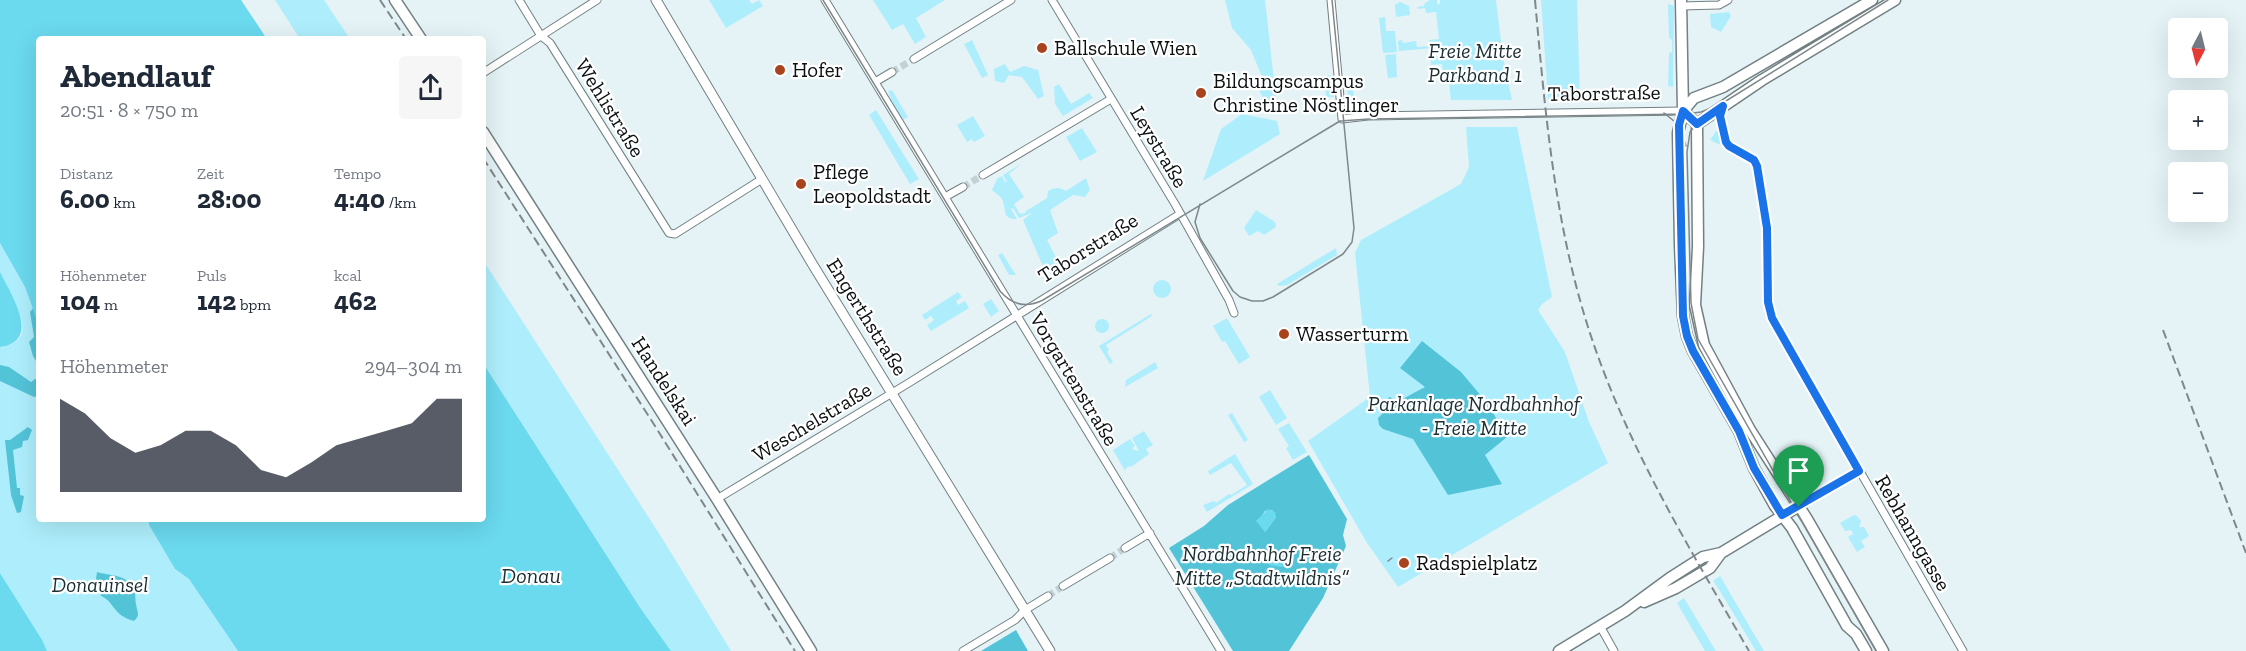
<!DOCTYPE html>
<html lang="de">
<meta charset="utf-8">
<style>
:root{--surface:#fff;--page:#f6f6f7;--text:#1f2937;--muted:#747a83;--accent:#111827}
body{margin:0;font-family:"Zilla Slab",serif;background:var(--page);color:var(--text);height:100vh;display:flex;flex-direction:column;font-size:22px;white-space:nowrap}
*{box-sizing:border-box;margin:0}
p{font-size:20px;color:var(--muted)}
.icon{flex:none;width:33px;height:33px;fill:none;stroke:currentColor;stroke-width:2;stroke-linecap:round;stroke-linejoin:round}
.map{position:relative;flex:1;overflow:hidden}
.drawer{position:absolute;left:36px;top:36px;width:450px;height:486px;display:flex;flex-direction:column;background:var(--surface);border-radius:6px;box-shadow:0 6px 24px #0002}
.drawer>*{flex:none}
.needle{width:39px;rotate:187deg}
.controls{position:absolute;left:2168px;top:18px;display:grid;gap:12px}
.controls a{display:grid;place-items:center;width:60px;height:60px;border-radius:6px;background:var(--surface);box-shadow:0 6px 24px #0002;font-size:30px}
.pin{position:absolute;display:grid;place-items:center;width:51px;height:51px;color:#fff;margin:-62px -26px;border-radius:50% 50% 50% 0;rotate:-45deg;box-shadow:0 0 6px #0007}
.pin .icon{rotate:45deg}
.round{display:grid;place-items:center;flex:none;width:63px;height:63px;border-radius:6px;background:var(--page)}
.headline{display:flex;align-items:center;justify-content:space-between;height:102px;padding:0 24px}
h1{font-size:33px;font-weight:700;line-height:45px}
.stats{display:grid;grid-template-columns:repeat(3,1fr);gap:9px;height:102px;padding:6px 24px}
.stats div{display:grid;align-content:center}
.stats b{font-size:26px;font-weight:700}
.stats small{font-size:16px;font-weight:400}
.stats p{font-size:16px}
.chart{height:168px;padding:12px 24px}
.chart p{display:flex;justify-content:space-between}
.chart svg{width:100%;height:108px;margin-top:6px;fill:var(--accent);opacity:.7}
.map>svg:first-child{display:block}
.green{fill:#aeeefc}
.forest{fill:#53c3d8;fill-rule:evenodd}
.water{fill:#6bd9ee}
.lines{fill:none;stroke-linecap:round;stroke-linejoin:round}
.minor-tunnel{stroke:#c4d1d4;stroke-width:7;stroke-dasharray:7 3.5;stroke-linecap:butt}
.minor-casing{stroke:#738083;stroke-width:9}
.tertiary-casing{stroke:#738083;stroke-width:11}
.secondary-casing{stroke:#738083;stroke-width:13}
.primary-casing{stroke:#738083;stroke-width:13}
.minor{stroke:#fff;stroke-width:7}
.tertiary{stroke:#fff;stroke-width:9}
.secondary{stroke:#fff;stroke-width:10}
.primary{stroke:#fff;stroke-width:10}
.tram{stroke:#7e888b;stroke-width:1.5}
.rail{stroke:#7e888b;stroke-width:2;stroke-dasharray:9 4.5;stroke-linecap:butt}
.route-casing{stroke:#fff;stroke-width:12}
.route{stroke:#1a73e8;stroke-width:8}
.poi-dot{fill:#a9431d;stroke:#fff;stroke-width:2}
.labels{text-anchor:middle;stroke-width:4.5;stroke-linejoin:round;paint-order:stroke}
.poi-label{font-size:21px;fill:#0b1011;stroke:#fff;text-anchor:start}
.park-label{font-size:21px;font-style:italic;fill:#1a2e32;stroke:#fff}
.street-label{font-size:21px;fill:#0b1011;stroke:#fff}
.water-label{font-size:22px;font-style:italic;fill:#1b2f33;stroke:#fff}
</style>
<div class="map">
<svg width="2246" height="651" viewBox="0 0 2246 651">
<rect width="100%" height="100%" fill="#e5f3f7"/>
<path class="green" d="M275 0H324L350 39H307L305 36 300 39Z
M709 0H749L752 4 759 0 763 6 726 28Z
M873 0H945L916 18 926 37 915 44 903 24 892 30Z
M1225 0H1265L1277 108C1267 106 1261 97 1259 88L1265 84 1251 50 1232 28Z
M1430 0H1437V4H1440V0H1496L1503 57 1512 100H1451L1448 75H1443L1442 64 1431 65 1430 57 1440 56V50L1445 49V47L1399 51 1398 41 1402 40 1403 43 1416 41 1417 47 1429 46V40L1439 39 1436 12 1426 13 1425 8 1417 9V7L1424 6 1425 3Z
M1541 0H1579L1577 1 1580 98 1548 99Z
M1400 2 1409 6 1410 15 1396 17 1395 5Z
M1668 4 1674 6 1673 87 1668 86 1669 53 1672 52V40L1669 38Z
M1729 12 1731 16 1721 32 1711 27 1710 14Z
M1385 17 1386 31H1395L1397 52 1383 53 1379 18Z
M972 40 988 75 982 78 964 44Z
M1396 54 1397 77 1388 78 1385 55Z
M1005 64 1010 72 1024 66 1038 70 1044 96 1038 99 1022 77 1009 75 1004 83 995 81 994 69Z
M1331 75 1334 97H1326L1324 76Z
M1346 78H1352L1354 99 1348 100Z
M1059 84 1071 104 1089 93 1093 98 1063 116 1055 104 1054 87Z
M892 90 908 117 903 120 894 107 888 91Z
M876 110 919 179 910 184 869 115Z
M1242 114 1277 121 1280 134 1203 181 1221 129Z
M973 116 985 136 974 142 972 139 967 142 957 125Z
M1720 126 1727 148 1710 140Z
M1466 127H1517L1552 297 1542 304 1538 310 1565 352 1589 422 1608 463 1398 587 1367 543 1308 441 1370 397 1355 253 1361 240 1461 184 1469 167Z
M1082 128 1097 152 1080 161 1066 137Z
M1021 164 1009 174 1024 197 1014 204 1020 214 1025 213 1026 211 1047 198 1048 191C1055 187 1060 187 1066 191L1086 178 1090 190 1085 197 1073 195 1050 210 1058 233 1047 240 1059 263 1045 271 1023 220 1032 213 1019 218 1013 208 1011 209 1017 219C1003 219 1006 212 1003 201 1001 196 995 193 992 190L997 179 1002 176 1005 182H1007L1003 175Z
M1256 210 1275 222 1276 227 1264 235 1258 231 1249 236 1244 228Z
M0 243 25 287 39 326V519H149V525L175 569 189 579 238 651H47L0 573V347C49 340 3 291 0 271 0 262 0 252 0 243Z
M1336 248 1337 255 1287 285 1279 286 1277 284Z
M1002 253 1016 275H1009L998 255Z
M483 260 662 538 731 651H671L641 609 483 363Z
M1153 289a9 9 0 1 1 18 0a9 9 0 1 1-18 0Z
M958 292 962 297 956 301 958 305 965 301 969 308 931 331 927 325 934 320 931 316 925 320 922 315Z
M991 299 999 311 991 317 983 304Z
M1151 314 1152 316 1106 345 1109 350 1107 352 1113 362 1110 364 1099 346Z
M1227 318 1250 357 1239 364 1225 341 1222 342 1213 326Z
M1095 326a7 7 0 1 1 14 0a7 7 0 1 1-14 0Z
M1155 362 1158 368 1125 387 1126 380Z
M1270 390 1287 418 1276 425 1259 397Z
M1232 413 1248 440 1244 442 1228 415Z
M1289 423 1307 452 1293 460 1286 448 1289 446 1278 429Z
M1144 431 1153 445 1146 449 1149 454 1131 467 1130 466 1126 468 1125 471 1113 450 1130 439 1135 446 1132 448 1134 450 1139 451 1132 438Z
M1235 454 1253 484 1207 512 1203 505 1214 501 1216 503 1229 494 1231 495 1247 485 1231 463 1210 475 1208 471Z
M1854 515 1857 516 1861 521 1859 527H1864L1869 536 1861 541 1865 547 1857 552 1848 537 1853 534 1851 530 1845 531 1840 523Z
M1720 576 1764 651H1756L1718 588 1713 581Z
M1684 598 1716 651H1705L1677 603Z"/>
<path class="forest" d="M33 308 39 326V366L33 356 29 342 34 337 30 312Z
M1422 341 1461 372 1488 404 1507 437 1485 455 1502 484 1448 495 1413 439 1383 429 1379 425 1378 418 1382 414V402L1390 397 1397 402 1425 387 1400 368Z
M0 365 9 367 31 382 38 377V396L34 397 0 381Z
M28 427 32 430 28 440 23 441 22 447 13 450 17 488H20V495L24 496 21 512 17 513 11 495 5 440H10Z
M1309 455 1347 519 1343 535 1346 546 1323 598 1289 651H1233L1169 548 1204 526 1228 505ZM1272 510 1276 517 1265 532 1263 514 1265 511Z
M97 572C110 576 128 574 134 590 136 594 135 600 136 604 137 612 141 615 134 621 112 615 115 602 101 596L100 584 96 579Z
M1016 630 1028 651H981Z"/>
<path class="water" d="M0 0H241L267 39H39V326L25 287 0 243Z
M0 272C10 293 43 341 0 347Z
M483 363 641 609 671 651H238L189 579 175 569 149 525V519H483Z
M1268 509 1275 512 1276 517 1265 532 1256 521Z
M1277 555 1287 559 1286 565 1281 567 1269 565 1268 559Z
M0 573 42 640 47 651H0Z"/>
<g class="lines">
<path class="minor-tunnel" d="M892 72 914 59
M963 187 983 175
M1110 558 1125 548
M1048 596 1063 586"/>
<g class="minor-casing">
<path id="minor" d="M519 0 541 36 550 43 669 233 675 234 762 179
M825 0 1221 651
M1052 0 1175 204 1229 300 1234 313
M1331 0 1342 119 1368 116 1683 111
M1681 6 1719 5 1728 0
M914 59 1011 0
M483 73 597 0
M875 82 892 72
M1722 108 1720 116 1727 142 1732 148 1754 160 1757 166 1767 228 1769 302 1772 318 1963 651
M983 175 1111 99
M945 197 963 187
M717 499 907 384 1180 214
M1799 506 1859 471
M1125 548 1150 533
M1063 586 1110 558
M1600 626 1614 651
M963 651 1015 620 1025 610 1048 596"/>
</g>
<g class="tertiary-casing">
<path id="tertiary" d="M656 0 813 265 1050 651"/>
</g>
<g class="secondary-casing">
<path id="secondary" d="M1681 0 1683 111 1678 133 1680 245 1683 316 1687 336 1693 351 1739 431 1754 468 1775 506 1792 528 1847 626 1856 634 1866 651
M1683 111 1697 124 1698 247 1695 305 1704 345 1750 430 1807 519 1883 651
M1683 111 1694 98 1723 87 1872 0
M1697 124 1762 80 1895 0
M1644 602 1676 588 1710 568 1721 553
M1559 651 1625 611 1670 578 1703 557 1721 553 1799 506"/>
</g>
<g class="primary-casing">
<path id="primary" d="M395 0 421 39
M483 132 717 499 811 651"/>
</g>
<use href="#minor" class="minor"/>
<use href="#tertiary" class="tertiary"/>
<use href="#secondary" class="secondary"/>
<use href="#primary" class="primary"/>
<path class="tram" d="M823 0 1000 291C1012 305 1027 308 1043 300L1340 121 1369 119 1686 114 1701 112 1719 105
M1664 113 1679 125 1686 146
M1200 204 1195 222 1200 238 1233 291 1240 297 1252 301H1263L1273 297 1343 254 1352 242 1354 228 1332 0
M1388 561 1392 558
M1876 651 1698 339 1691 303 1687 152 1690 132 1705 114 1888 0"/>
<path class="rail" d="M380 0 406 39
M1535 0C1545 110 1554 220 1588 327 1625 443 1688 546 1749 651
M483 158 655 426 795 651
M2163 330 2246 553"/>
</g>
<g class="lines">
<g class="route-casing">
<path id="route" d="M1723 106 1720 116 1726 142 1729 146 1754 160 1757 166 1767 228 1768 302 1772 318 1859 471 1782 515 1754 468 1739 431 1693 351 1687 336 1683 316 1679 125 1683 111 1697 124Z"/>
</g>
<use href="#route" class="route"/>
</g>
<g class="poi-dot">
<circle cx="1042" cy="48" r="6"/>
<circle cx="780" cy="70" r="6"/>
<circle cx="1201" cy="93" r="6"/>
<circle cx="801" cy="184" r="6"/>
<circle cx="1284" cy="334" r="6"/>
<circle cx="1404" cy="563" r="6"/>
</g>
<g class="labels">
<g class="poi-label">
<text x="1054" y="55">Ballschule Wien</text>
<text x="792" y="77">Hofer</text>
<text x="1213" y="88">Bildungscampus<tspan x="1213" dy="24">Christine Nöstlinger</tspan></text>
<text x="813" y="179">Pflege<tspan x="813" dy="24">Leopoldstadt</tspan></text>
<text x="1296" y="341">Wasserturm</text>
<text x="1416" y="570">Radspielplatz</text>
</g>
<g class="park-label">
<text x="1475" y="58">Freie Mitte<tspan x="1475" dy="24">Parkband 1</tspan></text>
<text x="1474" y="411">Parkanlage Nordbahnhof<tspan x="1474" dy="24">- Freie Mitte</tspan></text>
<text x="1262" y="561">Nordbahnhof Freie<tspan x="1262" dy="24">Mitte „Stadtwildnis”</tspan></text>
<text x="100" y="592">Donauinsel</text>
</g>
<g class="street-label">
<text transform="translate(1604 93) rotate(-1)" y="7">Taborstraße</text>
<text transform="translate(610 108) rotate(58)" y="7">Wehlistraße</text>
<text transform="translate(1159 147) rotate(59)" y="7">Leystraße</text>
<text transform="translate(1088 248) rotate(-32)" y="7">Taborstraße</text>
<text transform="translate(867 317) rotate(58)" y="7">Engerthstraße</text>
<text transform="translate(1074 379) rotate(59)" y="7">Vorgartenstraße</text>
<text transform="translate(664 381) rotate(57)" y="7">Handelskai</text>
<text transform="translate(812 422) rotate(-31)" y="7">Weschelstraße</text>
<text transform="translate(1913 533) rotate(60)" y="7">Rebhanngasse</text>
</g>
<g class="water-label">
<text x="531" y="583">Donau</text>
</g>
</g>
</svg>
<div class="controls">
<a><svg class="needle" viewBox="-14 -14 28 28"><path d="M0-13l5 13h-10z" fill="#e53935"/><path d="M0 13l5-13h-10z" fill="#747a83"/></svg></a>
<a>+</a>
<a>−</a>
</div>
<div class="pin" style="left:1799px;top:507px;background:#1e9e55"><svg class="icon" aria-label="arrive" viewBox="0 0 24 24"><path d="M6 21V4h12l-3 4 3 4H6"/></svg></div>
<section class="drawer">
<div class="headline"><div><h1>Abendlauf</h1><p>20:51 · 8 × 750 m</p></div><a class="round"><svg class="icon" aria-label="share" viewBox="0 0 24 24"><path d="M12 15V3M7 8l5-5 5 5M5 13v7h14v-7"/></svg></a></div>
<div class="stats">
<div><p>Distanz</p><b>6.00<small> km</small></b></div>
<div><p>Zeit</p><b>28:00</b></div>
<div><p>Tempo</p><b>4:40<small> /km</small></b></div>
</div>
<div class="stats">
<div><p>Höhenmeter</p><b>104<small> m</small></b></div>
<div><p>Puls</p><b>142<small> bpm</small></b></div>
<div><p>kcal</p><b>462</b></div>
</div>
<div class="chart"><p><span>Höhenmeter</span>294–304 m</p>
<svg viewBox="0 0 160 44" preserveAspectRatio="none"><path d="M0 44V6L10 12L20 22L30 28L40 25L50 19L60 19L70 25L80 35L90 38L100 32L110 25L120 22L130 19L140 16L150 6L160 6V44z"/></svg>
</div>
</section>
</div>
